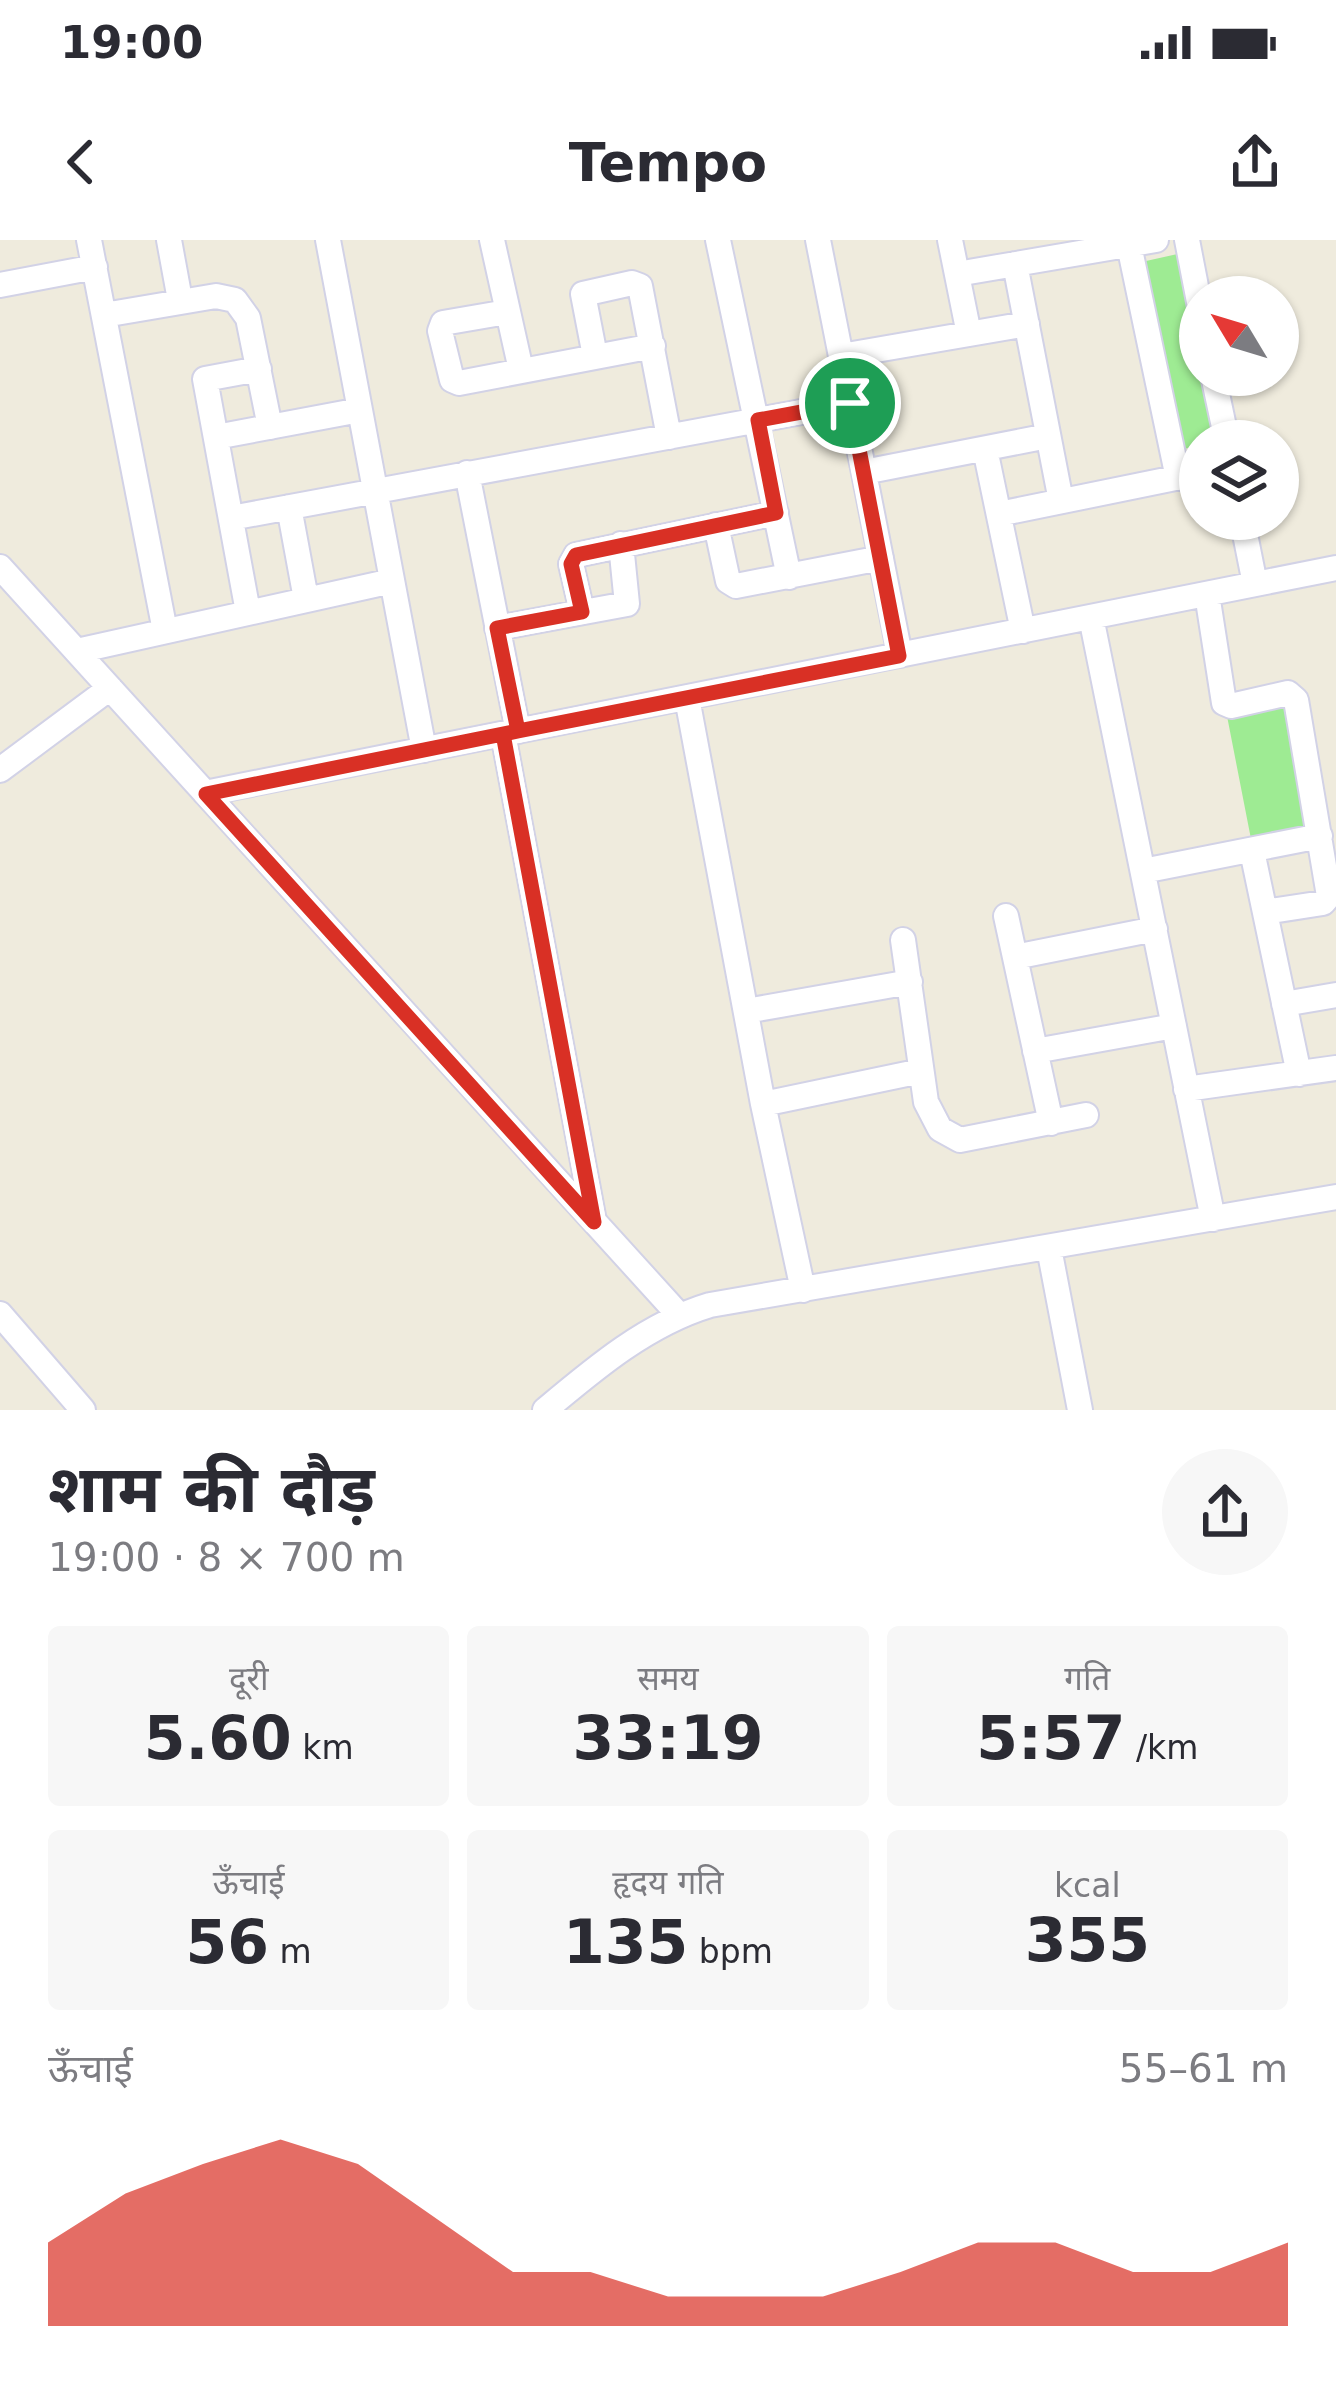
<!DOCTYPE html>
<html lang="hi">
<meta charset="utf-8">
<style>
:root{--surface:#fff;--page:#f7f7f7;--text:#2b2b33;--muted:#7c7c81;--accent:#d93025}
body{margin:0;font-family:"DejaVu Sans","Noto Sans Devanagari",sans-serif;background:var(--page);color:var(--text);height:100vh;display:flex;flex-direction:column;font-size:45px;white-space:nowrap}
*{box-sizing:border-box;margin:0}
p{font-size:39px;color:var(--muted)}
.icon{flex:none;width:66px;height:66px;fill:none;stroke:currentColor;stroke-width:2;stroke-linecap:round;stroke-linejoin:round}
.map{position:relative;height:1170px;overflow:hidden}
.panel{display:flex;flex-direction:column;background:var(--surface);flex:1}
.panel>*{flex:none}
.needle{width:78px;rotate:308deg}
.controls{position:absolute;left:1179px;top:36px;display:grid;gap:24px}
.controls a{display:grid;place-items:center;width:120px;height:120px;border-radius:50%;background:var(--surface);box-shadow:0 3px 9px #0004;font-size:60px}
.pin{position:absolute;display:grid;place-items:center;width:102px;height:102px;color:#fff;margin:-51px;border:6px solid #fff;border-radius:50%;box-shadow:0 3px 12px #0007}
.round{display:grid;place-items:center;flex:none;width:126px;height:126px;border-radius:63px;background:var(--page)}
.head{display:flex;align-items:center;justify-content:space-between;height:204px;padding:0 48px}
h1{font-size:66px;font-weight:700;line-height:90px}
.figures{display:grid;grid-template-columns:repeat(3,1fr);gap:18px;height:204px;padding:12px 48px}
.figures div{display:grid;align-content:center;border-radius:12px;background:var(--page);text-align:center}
.figures b{font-size:60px;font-weight:700}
.figures small{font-size:33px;font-weight:400}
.figures p{font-size:33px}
.chart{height:336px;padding:24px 48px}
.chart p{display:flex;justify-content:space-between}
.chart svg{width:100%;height:216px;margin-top:12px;fill:var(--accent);opacity:.7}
.status{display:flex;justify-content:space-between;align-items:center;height:84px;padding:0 60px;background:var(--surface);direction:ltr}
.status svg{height:33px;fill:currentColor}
header{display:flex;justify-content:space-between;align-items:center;height:156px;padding:0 48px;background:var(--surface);font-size:54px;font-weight:700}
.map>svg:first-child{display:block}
.green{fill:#9eeb93}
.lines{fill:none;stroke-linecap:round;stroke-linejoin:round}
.street-casing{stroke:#d2d2e6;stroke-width:28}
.street{stroke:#fff;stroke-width:24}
.route-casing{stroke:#fff;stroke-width:24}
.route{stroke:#d93025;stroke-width:15}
</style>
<div class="status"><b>19:00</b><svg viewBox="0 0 49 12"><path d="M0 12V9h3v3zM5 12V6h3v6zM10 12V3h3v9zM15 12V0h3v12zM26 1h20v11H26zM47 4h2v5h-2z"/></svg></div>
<header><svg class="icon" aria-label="back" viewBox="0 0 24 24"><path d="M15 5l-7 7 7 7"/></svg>Tempo<svg class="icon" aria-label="share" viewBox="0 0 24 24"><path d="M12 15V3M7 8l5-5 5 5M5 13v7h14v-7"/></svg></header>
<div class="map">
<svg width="1336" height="1170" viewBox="0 0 1336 1170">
<rect width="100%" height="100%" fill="#efebdd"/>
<path class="green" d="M1182 13 1200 101V135H1207L1220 201H1200V205L1184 209 1146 21Z
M1293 463 1317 586 1251 599 1227 476Z"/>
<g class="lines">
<g class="street-casing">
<path id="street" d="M89 0 165 391
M169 0 180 60
M328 0 424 510
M492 0 521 130
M718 0 789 337
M818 0 900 415
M950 0 969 94
M1187 0 1200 67
M1129 5 1178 238
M1015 24 1061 261
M957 34 1156 0
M0 45 95 27
M507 72 443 83 440 91 452 140 459 143 653 106
M104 75 216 56 235 60 248 78 270 187
M595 116 583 54 632 43 640 46 669 197
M841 116 1027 84
M1213 135 1227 201
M216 197 360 170
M985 209 1023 391
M864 232 1048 196
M467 233 518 491
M289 267 306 359
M999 274 1200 233
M231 278 850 163
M1242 279 1255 344
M716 285 728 341 736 346 881 318
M0 327 679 1075
M1207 354 1224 463 1231 466 1288 453 1296 460 1329 656 1323 663 1265 672
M248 372 205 139 259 129
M582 372 571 324 576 315 776 273
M1091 377 1213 979
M497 388 627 364 621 304
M77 411 392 341
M687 458 763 864 803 1050
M503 494 594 981
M0 530 110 448
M205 553 1336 328
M1252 611 1299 834
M1143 631 1320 596
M1006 676 1051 883
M903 700 926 862 940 889 960 900 1086 875
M1015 717 1155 689
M1284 764 1336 755
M746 771 910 742
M1035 811 1174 786
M1186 849 1336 828
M763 864 921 831
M1049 1008 1080 1170
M0 1074 83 1170
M545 1170C595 1128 647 1084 710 1065L1336 957"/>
</g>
<use href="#street" class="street"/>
</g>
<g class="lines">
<g class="route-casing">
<path id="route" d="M850 163 758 180 776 273 576 315 571 324 582 372 497 388 518 491 503 494 206 554 594 982 503 494 518 491 899 416 850 163"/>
</g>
<use href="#route" class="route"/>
</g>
</svg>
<div class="controls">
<a><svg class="needle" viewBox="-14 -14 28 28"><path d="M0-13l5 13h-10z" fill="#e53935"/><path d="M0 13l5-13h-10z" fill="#7c7c81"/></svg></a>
<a><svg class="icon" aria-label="layers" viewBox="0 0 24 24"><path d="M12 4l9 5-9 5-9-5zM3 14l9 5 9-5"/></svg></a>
</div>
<div class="pin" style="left:850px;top:163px;background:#1e9e55"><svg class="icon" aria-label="arrive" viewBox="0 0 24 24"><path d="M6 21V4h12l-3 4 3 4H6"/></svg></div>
</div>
<section class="panel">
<div class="head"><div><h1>शाम की दौड़</h1><p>19:00 · 8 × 700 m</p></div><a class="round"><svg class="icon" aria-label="share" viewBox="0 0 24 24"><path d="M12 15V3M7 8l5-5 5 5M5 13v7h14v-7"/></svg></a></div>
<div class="figures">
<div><p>दूरी</p><b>5.60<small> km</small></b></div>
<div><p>समय</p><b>33:19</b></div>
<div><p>गति</p><b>5:57<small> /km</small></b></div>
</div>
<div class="figures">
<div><p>ऊँचाई</p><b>56<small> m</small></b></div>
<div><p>हृदय गति</p><b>135<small> bpm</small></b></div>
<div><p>kcal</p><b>355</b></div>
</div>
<div class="chart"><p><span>ऊँचाई</span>55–61 m</p>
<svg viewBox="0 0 160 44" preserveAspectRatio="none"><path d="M0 44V27L10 17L20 11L30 6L40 11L50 22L60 33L70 33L80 38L90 38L100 38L110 33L120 27L130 27L140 33L150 33L160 27V44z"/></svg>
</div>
</section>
